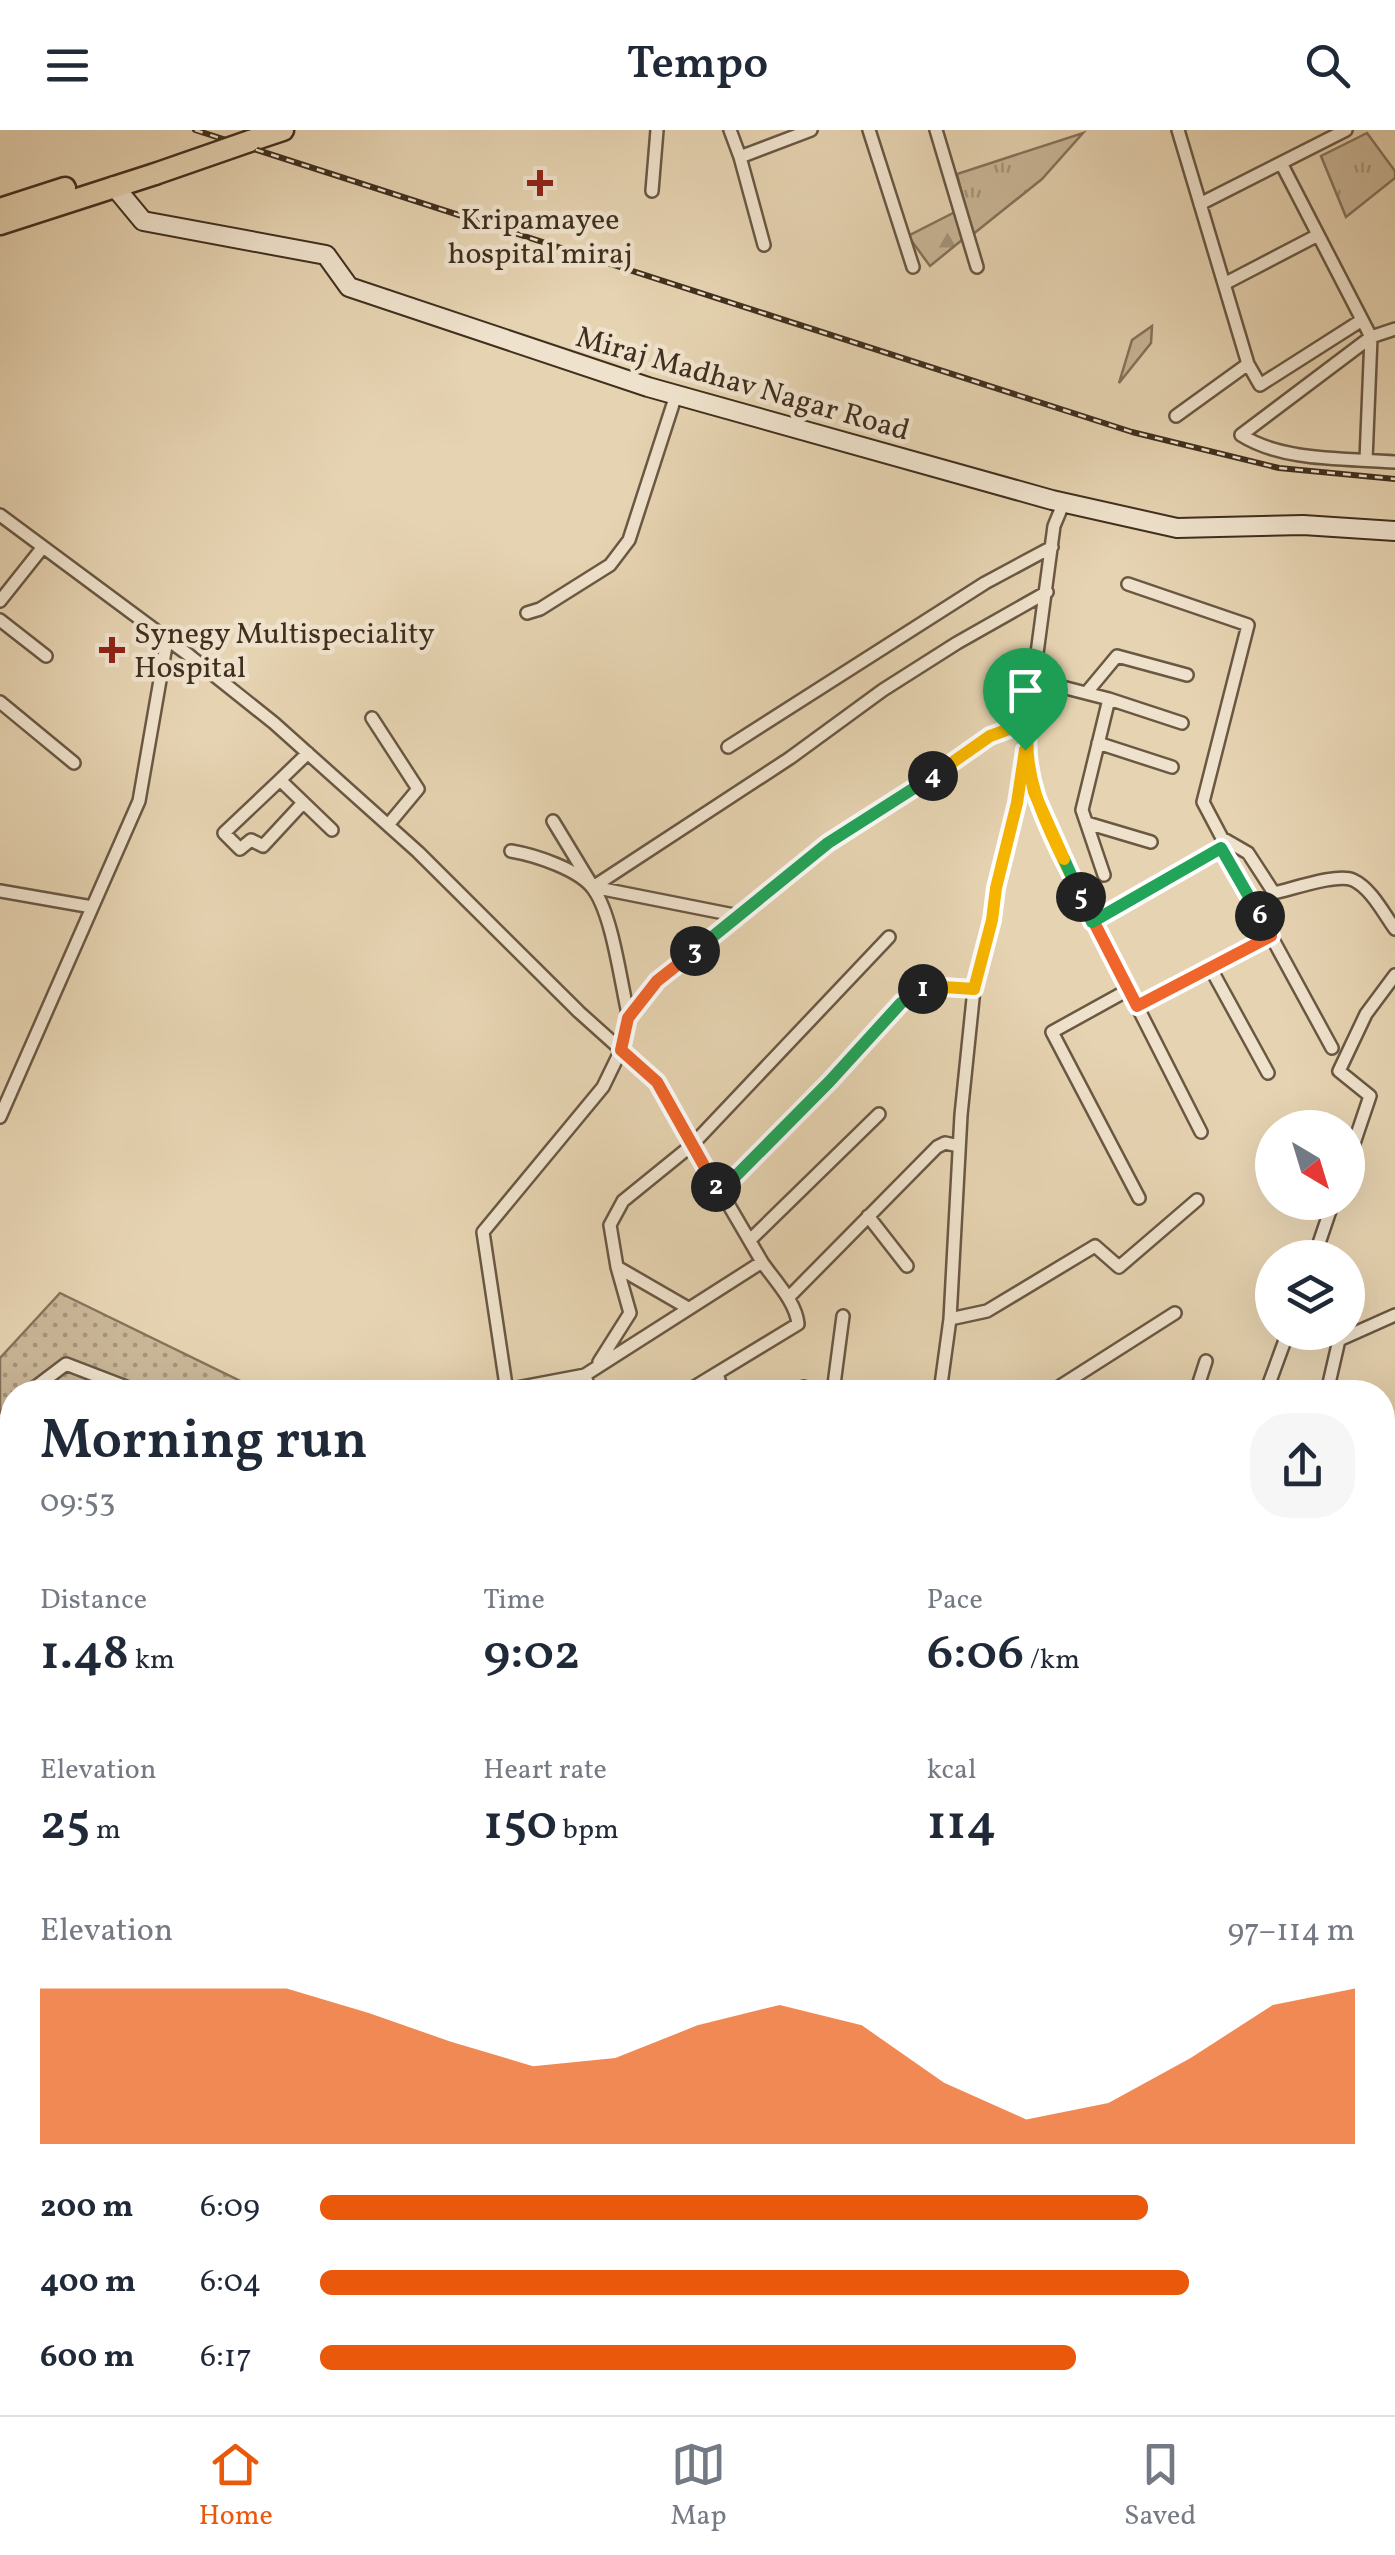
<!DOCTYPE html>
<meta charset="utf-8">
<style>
:root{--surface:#fff;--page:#f6f6f7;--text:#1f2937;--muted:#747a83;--line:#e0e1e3;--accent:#ea580c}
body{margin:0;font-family:Vollkorn,serif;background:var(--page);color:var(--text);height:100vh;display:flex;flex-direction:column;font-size:38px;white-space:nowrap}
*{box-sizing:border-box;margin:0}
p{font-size:32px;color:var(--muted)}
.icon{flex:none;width:55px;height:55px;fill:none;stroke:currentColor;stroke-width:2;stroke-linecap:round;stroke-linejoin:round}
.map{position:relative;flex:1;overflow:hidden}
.panel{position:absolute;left:0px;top:1250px;width:1395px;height:1035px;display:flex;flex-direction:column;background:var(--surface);border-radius:40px 40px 0 0;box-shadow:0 10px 40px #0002}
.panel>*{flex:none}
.needle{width:65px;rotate:142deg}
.tools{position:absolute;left:1255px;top:980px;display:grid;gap:20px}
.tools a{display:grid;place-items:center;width:110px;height:110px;border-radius:50%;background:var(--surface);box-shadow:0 10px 40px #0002;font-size:50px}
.pin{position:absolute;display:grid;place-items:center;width:85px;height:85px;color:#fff;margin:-102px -42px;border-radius:50% 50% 50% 0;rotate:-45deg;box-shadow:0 0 10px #0007}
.pin .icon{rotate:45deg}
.km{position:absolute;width:50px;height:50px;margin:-25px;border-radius:50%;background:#222;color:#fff;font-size:28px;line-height:50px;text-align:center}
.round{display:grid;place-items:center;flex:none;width:105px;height:105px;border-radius:40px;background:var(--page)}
.summary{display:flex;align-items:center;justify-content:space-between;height:170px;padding:0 40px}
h1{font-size:55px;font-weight:600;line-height:75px}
.metrics{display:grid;grid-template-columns:repeat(3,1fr);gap:15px;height:170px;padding:10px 40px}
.metrics div{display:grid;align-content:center}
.metrics b{font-size:50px;font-weight:600}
.metrics small{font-size:28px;font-weight:400}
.metrics p{font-size:28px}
.chart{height:280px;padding:20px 40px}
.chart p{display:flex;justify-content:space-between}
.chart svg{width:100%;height:180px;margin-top:10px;fill:var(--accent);opacity:.7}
ul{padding:0 40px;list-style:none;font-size:32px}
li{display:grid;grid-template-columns:160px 120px 1fr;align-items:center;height:75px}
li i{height:25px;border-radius:12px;background:var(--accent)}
header{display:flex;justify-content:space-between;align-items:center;height:130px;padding:0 40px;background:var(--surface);font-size:45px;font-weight:600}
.menu{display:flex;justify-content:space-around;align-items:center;height:140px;border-top:2px solid var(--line);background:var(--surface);font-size:28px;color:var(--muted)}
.menu a{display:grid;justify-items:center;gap:5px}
.menu .on{color:var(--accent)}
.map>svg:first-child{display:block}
.grass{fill:url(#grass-tufts);stroke:#85735b;stroke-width:2.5}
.forest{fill:url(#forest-firs);stroke:#85735b;stroke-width:2.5}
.park{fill:url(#park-dots);stroke:#85735b;stroke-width:2.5}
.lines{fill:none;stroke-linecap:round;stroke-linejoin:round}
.street-casing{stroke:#6a5843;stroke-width:16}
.secondary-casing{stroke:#402f1e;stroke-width:22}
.primary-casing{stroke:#402f1e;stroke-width:22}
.highway-casing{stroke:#402f1e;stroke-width:25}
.street{stroke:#efe2cc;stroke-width:11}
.secondary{stroke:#efe2cc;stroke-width:18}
.primary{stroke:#e6d3b1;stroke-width:18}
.highway{stroke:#e6d3b1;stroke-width:20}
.rail-casing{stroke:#402f1e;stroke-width:6}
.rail{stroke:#efe2cc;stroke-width:2.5;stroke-dasharray:8;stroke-linecap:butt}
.highway-bridge-casing{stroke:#402f1e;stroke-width:25;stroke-linecap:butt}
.highway-bridge{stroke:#e6d3b1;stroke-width:20}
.split-1-casing{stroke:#fff;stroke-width:20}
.split-2-casing{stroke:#fff;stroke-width:20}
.split-3-casing{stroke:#fff;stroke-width:20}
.split-4-casing{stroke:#fff;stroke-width:20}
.split-5-casing{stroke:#fff;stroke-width:20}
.split-6-casing{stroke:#fff;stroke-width:20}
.split-7-casing{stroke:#fff;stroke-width:20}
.split-8-casing{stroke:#fff;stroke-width:20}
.split-1{stroke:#f5b400;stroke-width:12}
.split-2{stroke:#22a559;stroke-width:12}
.split-3{stroke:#f0652b;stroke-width:12}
.split-4{stroke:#22a559;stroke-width:12}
.split-5{stroke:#f5b400;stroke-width:12}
.split-6{stroke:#f0652b;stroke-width:12}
.split-7{stroke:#22a559;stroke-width:12}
.split-8{stroke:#f5b400;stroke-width:12}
.poi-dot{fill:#8f2418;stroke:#efe2cc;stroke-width:4}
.labels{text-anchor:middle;stroke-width:9;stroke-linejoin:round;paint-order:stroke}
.poi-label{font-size:30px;fill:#402f1e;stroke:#efe2cc}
.street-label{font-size:30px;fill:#402f1e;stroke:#efe2cc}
</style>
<header><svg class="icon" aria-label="menu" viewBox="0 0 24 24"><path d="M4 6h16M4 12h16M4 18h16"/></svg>Tempo<svg class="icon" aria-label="search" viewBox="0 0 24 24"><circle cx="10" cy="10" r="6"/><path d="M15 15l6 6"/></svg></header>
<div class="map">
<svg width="1395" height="2285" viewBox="0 0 1395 2285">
<defs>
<pattern id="grass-tufts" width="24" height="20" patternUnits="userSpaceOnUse" patternTransform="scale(2.5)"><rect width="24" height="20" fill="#cab798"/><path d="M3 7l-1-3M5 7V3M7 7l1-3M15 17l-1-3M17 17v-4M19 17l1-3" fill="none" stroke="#a5957b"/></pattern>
<pattern id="forest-firs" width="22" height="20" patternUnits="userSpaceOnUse" patternTransform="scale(2.5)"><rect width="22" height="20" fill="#cab798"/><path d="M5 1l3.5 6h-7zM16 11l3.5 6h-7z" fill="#a5957b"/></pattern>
<pattern id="park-dots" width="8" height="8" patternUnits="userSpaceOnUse" patternTransform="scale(2.5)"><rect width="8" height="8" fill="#cab798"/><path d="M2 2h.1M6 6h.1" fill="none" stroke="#a5957b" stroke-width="1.8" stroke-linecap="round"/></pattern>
</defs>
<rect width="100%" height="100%" fill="#e6d3b1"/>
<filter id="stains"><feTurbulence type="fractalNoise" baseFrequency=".002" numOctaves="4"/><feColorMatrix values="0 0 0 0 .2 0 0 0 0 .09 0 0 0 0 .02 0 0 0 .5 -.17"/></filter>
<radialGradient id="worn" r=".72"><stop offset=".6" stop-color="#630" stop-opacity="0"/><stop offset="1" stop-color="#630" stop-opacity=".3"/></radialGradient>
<path class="grass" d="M1083 3 1042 49 972 105 957 44Z
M1367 3 1395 41V48L1346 87 1321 26Z"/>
<path class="forest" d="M955 82 962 110 930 136 908 106Z
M1152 196 1151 213 1119 253 1132 210Z"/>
<path class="park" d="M60 1163 263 1262H12V1575L0 1589V1228Z"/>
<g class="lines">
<g class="street-casing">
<path id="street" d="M730 0 740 27 811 0
M869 0 913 137
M936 0 977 137
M1178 0 1248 234 1260 255 1362 190
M740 27 764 115
M1281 33 1371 207 1366 330
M652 61 657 0
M1200 74 1346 0
M1224 154 1318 105
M1395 199 1371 207 1241 305C1284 332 1345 328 1395 332
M1176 286 1248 234
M0 385 190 526 274 593 418 722 579 882 657 952 762 1132 585 1245 590 1262
M1128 454 1248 495 1203 672 1222 708 1248 723 1274 763C1293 759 1337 743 1353 750 1371 758 1384 784 1395 799
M0 471 43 417
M527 483 540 479 610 435 629 410 676 265
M0 490 46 526
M1031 549 1109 569 1182 593
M1087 562 1117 526 1187 545
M0 572 74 633
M372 588 418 659 388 695
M1098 613 1172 637
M728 617 985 453 1052 417
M308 623 280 650 332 700
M1027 629C1044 708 1090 789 1128 860L1052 902 1139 1068
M280 650 224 703 240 719 251 710 263 716 301 675
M553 691 593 757 739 786
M1087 693 1151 712
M511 721C535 725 581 740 594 760 613 787 621 855 629 888
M1104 745 1082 680 1109 569
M593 757 790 628 883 560 957 513 1047 462
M0 761 92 777
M1092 792 1221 718 1271 806
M1211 839 1271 806 1332 918
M1128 860 1137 876 1211 839 1268 943
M1137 876 1201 1002
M0 987 139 671 167 510
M1348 1031 1370 966 1339 941 1366 884 1395 845
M719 1063 830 951 901 873 928 856 974 859
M868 1086 907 1136
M750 1110 879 984
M1314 1128 1333 1072
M788 1168 937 1017 945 1013 959 1016
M688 1178 617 1137 610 1095 623 1071 692 1015 889 807
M950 1189 987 1181 1095 1116 1119 1137 1197 1070
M1329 1202 1339 1210 1395 1185
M599 1232 630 1183 617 1137
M717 1244 723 1262
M506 1260 585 1245
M29 1262 66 1234 139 1262
M507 1262 483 1102 603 957 621 920 629 888 657 851 828 713 917 658 990 606 1029 593
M686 1262 798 1194C796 1172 775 1151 762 1132
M794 1262 804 1257
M833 1262 843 1186
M940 1262 950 1189 961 985 974 859 993 790 996 758 1017 673 1054 396 1064 372
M1051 1262 1175 1183
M1196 1262 1206 1231
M1266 1262 1288 1202
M1327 1262 1339 1210
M0 1293 12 1279
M1382 1388 1395 1369
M0 1428 12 1413
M0 1517 12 1507
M0 2259 12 2222
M1339 2272 1350 2285
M873 2285 877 2272
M1105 2285V2272
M1374 2285 1395 2259"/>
</g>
<g class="secondary-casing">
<path id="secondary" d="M114 56 143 91 326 125 349 157 648 257 1052 370 1177 398 1303 395 1395 401
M661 2285 665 2272"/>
</g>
<g class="primary-casing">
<path id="primary" d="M0 1609 12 1615
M1382 2057 1395 2062"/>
</g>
<g class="highway-casing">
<path id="highway" d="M250 11 283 0
M0 79 65 58
M0 94 155 44"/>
</g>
<use href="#street" class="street"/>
<use href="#secondary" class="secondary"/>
<use href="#primary" class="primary"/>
<use href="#highway" class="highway"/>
<g class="rail-casing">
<path id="rail" d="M195 0 1132 302 1279 338 1395 349"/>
</g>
<use href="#rail" class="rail"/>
<g class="highway-bridge-casing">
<path id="highway-bridge" d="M155 44 250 11"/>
</g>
<use href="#highway-bridge" class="highway-bridge"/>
</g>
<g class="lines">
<g class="split-1-casing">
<path id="split-1" d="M923 859 928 856 974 859 992 790 996 758 1017 673 1025 620"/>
</g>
<g class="split-2-casing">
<path id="split-2" d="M716 1057 719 1063 830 951 901 873 923 859"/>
</g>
<g class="split-3-casing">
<path id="split-3" d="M695 821 657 851 628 888 621 920 657 952 716 1057"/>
</g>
<g class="split-4-casing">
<path id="split-4" d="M695 821 828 713 933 646"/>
</g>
<g class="split-5-casing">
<path id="split-5" d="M933 646 990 606 1029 592C1019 654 1056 711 1081 767"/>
</g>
<g class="split-6-casing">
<path id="split-6" d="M1081 767 1137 876 1271 806 1260 786"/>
</g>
<g class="split-7-casing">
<path id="split-7" d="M1064 729 1092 792 1221 718 1260 786"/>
</g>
<g class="split-8-casing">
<path id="split-8" d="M1025 620 1034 662 1064 729"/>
</g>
<use href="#split-1" class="split-1"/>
<use href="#split-2" class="split-2"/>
<use href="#split-3" class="split-3"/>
<use href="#split-4" class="split-4"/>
<use href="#split-5" class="split-5"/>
<use href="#split-6" class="split-6"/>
<use href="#split-7" class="split-7"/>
<use href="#split-8" class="split-8"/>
</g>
<g class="poi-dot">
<path d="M535 38h10v10h10v10h-10v10h-10v-10h-10v-10h10z"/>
<path d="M107 505h10v10h10v10h-10v10h-10v-10h-10v-10h10z"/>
</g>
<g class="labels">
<g class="poi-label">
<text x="540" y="99">Kripamayee<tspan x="540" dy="34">hospital miraj</tspan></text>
<text x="134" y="513" text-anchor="start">Synegy Multispeciality<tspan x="134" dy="34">Hospital</tspan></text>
</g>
<g class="street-label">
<text transform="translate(743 253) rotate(16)" y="10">Miraj Madhav Nagar Road</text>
</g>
</g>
<rect width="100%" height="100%" filter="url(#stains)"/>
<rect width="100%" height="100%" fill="url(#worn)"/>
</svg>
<div class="tools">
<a><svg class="needle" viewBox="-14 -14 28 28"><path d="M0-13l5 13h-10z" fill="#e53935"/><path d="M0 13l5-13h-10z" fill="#747a83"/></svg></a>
<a><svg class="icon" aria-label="layers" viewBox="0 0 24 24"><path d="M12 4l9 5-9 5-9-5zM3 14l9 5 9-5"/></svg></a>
</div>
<div class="pin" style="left:1025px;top:620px;background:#1e9e55"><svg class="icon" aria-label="arrive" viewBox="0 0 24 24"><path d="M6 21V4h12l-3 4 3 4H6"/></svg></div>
<b class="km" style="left:923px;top:859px">1</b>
<b class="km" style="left:716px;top:1057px">2</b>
<b class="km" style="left:695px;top:821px">3</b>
<b class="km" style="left:933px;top:646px">4</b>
<b class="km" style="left:1081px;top:767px">5</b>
<b class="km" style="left:1260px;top:786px">6</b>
<section class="panel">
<div class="summary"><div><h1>Morning run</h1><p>09:53</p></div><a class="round"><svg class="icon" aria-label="share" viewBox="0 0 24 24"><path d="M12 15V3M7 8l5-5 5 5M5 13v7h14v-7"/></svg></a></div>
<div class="metrics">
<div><p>Distance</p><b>1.48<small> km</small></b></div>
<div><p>Time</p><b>9:02</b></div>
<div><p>Pace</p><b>6:06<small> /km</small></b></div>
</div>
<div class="metrics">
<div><p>Elevation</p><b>25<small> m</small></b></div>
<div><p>Heart rate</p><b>150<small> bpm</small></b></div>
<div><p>kcal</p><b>114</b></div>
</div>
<div class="chart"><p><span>Elevation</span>97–114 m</p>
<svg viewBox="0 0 160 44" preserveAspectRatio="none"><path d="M0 44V6L10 6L20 6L30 6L40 12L50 19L60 25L70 23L80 15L90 10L100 15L110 29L120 38L130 34L140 23L150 10L160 6V44z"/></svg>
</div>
<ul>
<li><b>200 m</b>6:09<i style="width:80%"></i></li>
<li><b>400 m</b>6:04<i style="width:84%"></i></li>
<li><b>600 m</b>6:17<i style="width:73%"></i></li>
</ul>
</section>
</div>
<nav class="menu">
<a class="on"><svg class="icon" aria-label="home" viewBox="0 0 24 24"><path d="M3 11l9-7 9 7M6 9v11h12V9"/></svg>Home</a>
<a><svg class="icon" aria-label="map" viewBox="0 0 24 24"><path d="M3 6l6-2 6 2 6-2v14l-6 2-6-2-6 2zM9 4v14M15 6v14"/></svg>Map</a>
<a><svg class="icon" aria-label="saved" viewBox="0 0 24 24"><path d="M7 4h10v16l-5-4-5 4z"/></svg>Saved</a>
</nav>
